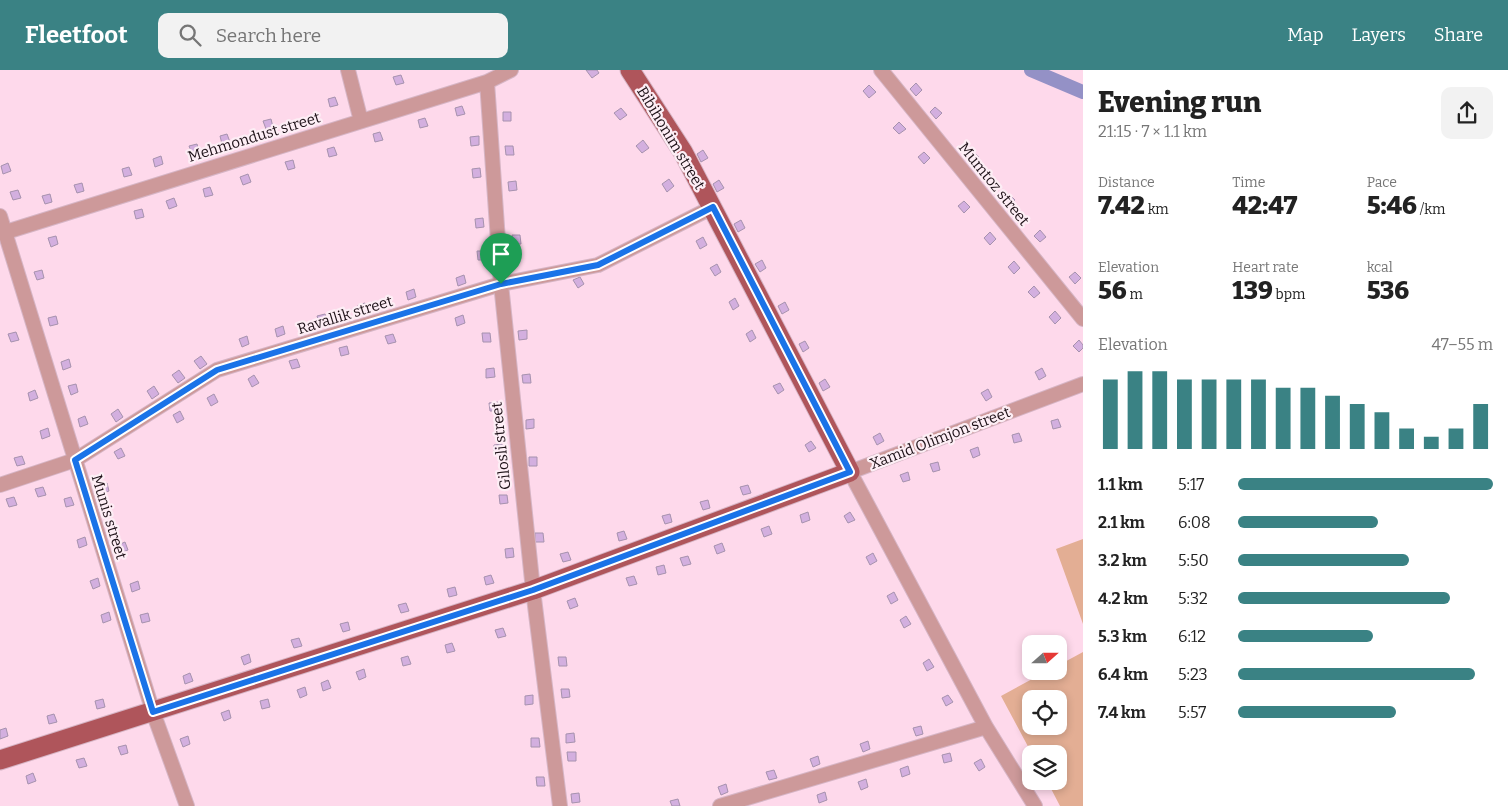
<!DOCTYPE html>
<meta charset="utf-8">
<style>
:root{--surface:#fff;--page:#f2f2f2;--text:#222;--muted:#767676;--accent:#3a8284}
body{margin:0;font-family:Bitter,serif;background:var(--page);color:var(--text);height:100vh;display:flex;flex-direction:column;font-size:19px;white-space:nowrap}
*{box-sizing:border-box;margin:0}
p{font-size:16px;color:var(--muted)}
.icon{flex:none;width:28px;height:28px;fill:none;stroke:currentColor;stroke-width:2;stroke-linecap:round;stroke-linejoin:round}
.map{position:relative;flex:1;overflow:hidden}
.side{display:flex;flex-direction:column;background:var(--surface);width:425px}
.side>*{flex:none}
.needle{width:32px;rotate:69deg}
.buttons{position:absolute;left:1022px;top:565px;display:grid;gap:10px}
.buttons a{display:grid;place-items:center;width:45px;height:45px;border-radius:10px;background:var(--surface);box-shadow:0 2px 8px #0003;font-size:25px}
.pin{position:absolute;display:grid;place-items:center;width:42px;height:42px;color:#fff;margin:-51px -21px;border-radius:50% 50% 50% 0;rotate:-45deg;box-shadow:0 0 5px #0007}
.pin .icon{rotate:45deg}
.round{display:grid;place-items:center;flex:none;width:52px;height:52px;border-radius:10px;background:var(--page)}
.overview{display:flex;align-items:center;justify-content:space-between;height:85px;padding:0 15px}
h1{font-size:28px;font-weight:800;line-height:38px}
.stats{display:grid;grid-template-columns:repeat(3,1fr);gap:8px;height:85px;padding:5px 15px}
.stats div{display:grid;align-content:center}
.stats b{font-size:25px;font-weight:800}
.stats small{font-size:14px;font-weight:400}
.stats p{font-size:14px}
.chart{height:140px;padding:10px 15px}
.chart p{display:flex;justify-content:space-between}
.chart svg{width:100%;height:90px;margin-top:5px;stroke:var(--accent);stroke-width:6}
ul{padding:0 15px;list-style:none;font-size:16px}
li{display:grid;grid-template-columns:80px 60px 1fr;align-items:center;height:38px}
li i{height:12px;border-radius:6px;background:var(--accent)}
header{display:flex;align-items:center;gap:30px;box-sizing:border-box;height:70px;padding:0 25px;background:var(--accent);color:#fff}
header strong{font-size:24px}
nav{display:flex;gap:28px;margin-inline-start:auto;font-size:18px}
.search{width:350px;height:45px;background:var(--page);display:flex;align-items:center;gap:12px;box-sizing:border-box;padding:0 18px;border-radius:10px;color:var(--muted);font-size:19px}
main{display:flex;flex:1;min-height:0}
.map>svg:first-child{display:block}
.green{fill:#e3ae94;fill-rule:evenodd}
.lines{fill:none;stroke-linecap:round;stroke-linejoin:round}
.canal{stroke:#9491c6;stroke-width:14}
.building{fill:#d3afdf;stroke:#a692ae}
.minor-casing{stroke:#d6b5c5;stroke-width:16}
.major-casing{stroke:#d6b5c5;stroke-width:21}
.minor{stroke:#cd999a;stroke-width:14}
.major{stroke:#af555b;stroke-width:19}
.route-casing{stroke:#fff;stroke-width:10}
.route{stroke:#1a73e8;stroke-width:6}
.labels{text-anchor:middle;stroke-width:4.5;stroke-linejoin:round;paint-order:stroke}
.street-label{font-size:15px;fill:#1d1117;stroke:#fdeef5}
</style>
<header>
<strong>Fleetfoot</strong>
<div class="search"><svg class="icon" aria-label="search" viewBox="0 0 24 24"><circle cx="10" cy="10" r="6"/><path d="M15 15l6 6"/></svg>Search here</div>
<nav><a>Map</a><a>Layers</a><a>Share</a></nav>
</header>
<main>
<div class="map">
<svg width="1083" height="736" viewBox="0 0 1083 736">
<rect width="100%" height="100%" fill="#fed9eb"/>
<path class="green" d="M1083 469V554L1056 479Z
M1083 582V736H1060L1047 711H1059V684H1032L1001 626 1047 601H1059V595ZM1031 629H1059V656H1031Z"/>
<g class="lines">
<path class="canal" d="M1031 0 1083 22"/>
</g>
<path class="building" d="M586 0H597L599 3 592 8Z
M401 5 404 13 396 15 393 7Z
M916 13 922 20 916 26 910 19Z
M869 15 876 22 869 28 863 21Z
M335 27 338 35 330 37 328 29Z
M462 36 465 44 457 46 455 38Z
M935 37 942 43 936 49 930 42Z
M621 38 627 45 620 50 614 43Z
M503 42H511V51H503Z
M425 48 428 56 420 58 418 50Z
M271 49 273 57 266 59 263 51Z
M899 52 906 59 899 64 893 58Z
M380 62 383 70 375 72 373 64Z
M227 64 230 72 222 74 220 66Z
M479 66V75L471 76 470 67Z
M643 70 649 78 642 83 636 76Z
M197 74 199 82 192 84 189 76Z
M505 76H513L514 85H506Z
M334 77 337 85 329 87 327 79Z
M703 80 708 88 701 92 697 84Z
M973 81 979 87 973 93 967 87Z
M924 82 930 88 924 94 918 87Z
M161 86 163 94 155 97 153 89Z
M293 90 295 98 288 100 285 92Z
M8 93 11 101 3 104 1 96Z
M129 97 132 105 124 107 122 99Z
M480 98 481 107 473 108 472 99Z
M248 104 251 112 243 115 240 107Z
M669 109 674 116 667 122 662 114Z
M719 110 724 118 717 122 713 114Z
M516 111 517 120 509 121 508 112Z
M82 113 84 121 77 123 74 115Z
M210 117 213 125 205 127 203 119Z
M18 120 21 128 13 130 10 122Z
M50 124 52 132 45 134 42 126Z
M1009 124 1015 130 1009 136 1003 129Z
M174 128 177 136 169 139 166 131Z
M964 131 970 137 964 143 958 136Z
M142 139 144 147 136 149 134 141Z
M483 148 484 157 476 158 475 149Z
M741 150 745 158 738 162 734 154Z
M1040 160 1046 167 1040 172 1034 166Z
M990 162 996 169 990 175 984 168Z
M512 165H520L521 174H513Z
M56 166 58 174 51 177 48 168Z
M703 167 707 175 700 179 696 171Z
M477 181H485L486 190H478Z
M762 190 766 198 760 202 755 194Z
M1014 191 1020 198 1014 204 1008 197Z
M717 194 721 202 715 206 710 198Z
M42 200 44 208 37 210 34 202Z
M1075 202 1081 208 1075 214 1069 207Z
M464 205 466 213 458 216 456 208Z
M580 207 584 214 578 218 573 210Z
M1034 216 1040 223 1034 228 1028 222Z
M414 219 416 227 408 230 406 222Z
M735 228 739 236 733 240 729 232Z
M785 232 789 240 782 244 778 236Z
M365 233 368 241 360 243 358 235Z
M1055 241 1061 248 1055 254 1049 247Z
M325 244 328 252 320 255 317 246Z
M463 245 465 253 457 256 455 248Z
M56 246 58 254 50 256 48 248Z
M283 256 285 264 277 267 275 259Z
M527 260V269L519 270 518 261Z
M752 260 756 268 750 272 746 264Z
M16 262 19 270 11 272 8 264Z
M482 263H490L491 272H483Z
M393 264 396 272 388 274 385 266Z
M247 266 249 274 242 277 239 269Z
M1079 270 1083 275V278L1079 282 1073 276Z
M805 271 809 278 803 282 799 274Z
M347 276 349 284 341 286 339 278Z
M201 286 207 294 200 299 194 291Z
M69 289 71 297 63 300 61 292Z
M297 289 300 297 292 299 289 291Z
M494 298 495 307 486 308V299Z
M1042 298 1046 306 1039 310 1035 302Z
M179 300 185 308 178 313 172 305Z
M530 304 531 313H523L522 305Z
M254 305 259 313 252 317 248 309Z
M825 309 830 317 823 321 819 313Z
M780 313 784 320 778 324 773 316Z
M76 314 78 322 71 325 68 316Z
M154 316 159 324 152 329 147 321Z
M988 319 992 327 986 331 981 323Z
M35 320 38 328 30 331 28 323Z
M214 324 218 332 211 336 207 328Z
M498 332V341H490L489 333Z
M118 339 123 347 116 352 111 344Z
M180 341 184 349 177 353 173 345Z
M85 346 88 354 80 357 78 349Z
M534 349V358L526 359V350Z
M1058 349 1061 357 1053 359 1051 351Z
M48 358 50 366 42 369 40 361Z
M880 363 884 371 877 375 873 367Z
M1019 363 1022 371 1014 373 1012 365Z
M811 371 816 378 809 382 805 375Z
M502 374 503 383 494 384V375Z
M978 377 980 385 973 388 970 380Z
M121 378 125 386 118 389 114 382Z
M22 386 25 394 17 396 14 388Z
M529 387H537V396H529Z
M938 392 940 400 933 402 930 394Z
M908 402 910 410 903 412 900 405Z
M107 413 109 421 101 424 99 416Z
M748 415 751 423 743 425 740 417Z
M43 417 46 425 38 427 35 419Z
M499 425H507L508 433 500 434Z
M14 427 17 435 9 437 6 429Z
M71 427 74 435 66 437 64 429Z
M708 430 710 438 703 440 700 432Z
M808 442 810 450 802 453 800 445Z
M850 442 855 450 848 453 844 446Z
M670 444 672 452 665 454 662 446Z
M769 456 772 464 764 467 761 459Z
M624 461 627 469 619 471 617 463Z
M535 463H543L544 472H535Z
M85 467 87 475 79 478 77 470Z
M125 472 128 480 120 483 118 475Z
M722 473 725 481 717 484 714 476Z
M513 478 514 487 506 488 505 479Z
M568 482 571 490 563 492 560 484Z
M873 483 877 491 870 495 866 487Z
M688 486 691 494 683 496 680 488Z
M664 495 666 503 658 505 656 497Z
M491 505 494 513 486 515 484 507Z
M634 506 637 514 629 516 626 508Z
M98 508 100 516 93 519 90 511Z
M138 511 140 519 132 522 130 514Z
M455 517 457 525 449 527 447 519Z
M894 522 898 530 891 534 887 526Z
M575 528 578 536 570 539 567 531Z
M406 533 409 541 401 543 398 535Z
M109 542 111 550 103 553 101 545Z
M148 543 150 551 142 553 140 545Z
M906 546 911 554 904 558 900 550Z
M348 552 350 560 343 562 340 554Z
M503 558 506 566 498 568 495 560Z
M299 568 302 576 294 578 291 570Z
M452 573 455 581 447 583 445 575Z
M249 584 251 592 244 595 241 587Z
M408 586 411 594 403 596 401 588Z
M558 587H566L567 596H559Z
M929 589 934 597 927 601 923 593Z
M364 599 366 607 359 610 356 602Z
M190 603 193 611 185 614 183 606Z
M328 610 331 618 323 621 321 613Z
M305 617 307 625 300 628 297 620Z
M561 619H569L570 627 562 628Z
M533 625V634L525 635V626Z
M948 625 953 632 946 636 942 628Z
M103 629 105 637 97 639 95 631Z
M268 629 270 637 262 639 260 631Z
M229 640 231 648 224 651 221 643Z
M54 644 57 652 49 654 47 646Z
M921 656 923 664 916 666 913 658Z
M6 658 8 666 0 669V660Z
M574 663 575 672 566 673V664Z
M188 666 190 674 183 677 180 669Z
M531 668H539L540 677H531Z
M868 671 870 679 863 682 860 674Z
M126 675 128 683 121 685 118 677Z
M567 682H576V691H568Z
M950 683 952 691 944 693 942 685Z
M818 686 820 694 813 697 810 689Z
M84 688 87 696 79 698 76 690Z
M981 689 985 697 979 701 974 693Z
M908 696 910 704 902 707 900 699Z
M774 700 777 708 769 710 766 702Z
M33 703 36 711 28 714 26 706Z
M536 707H544L545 716H537Z
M866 709 868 717 861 720 858 712Z
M726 714 728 722 721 725 718 717Z
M825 722 827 730 819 733 817 725Z
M579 723 580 732 572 733 571 724Z
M678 729 680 736H672L670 731Z"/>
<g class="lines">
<g class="minor-casing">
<path id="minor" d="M348 0 361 51
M881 0 1083 249
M487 12 501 214 533 520 560 736
M0 146 153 642 187 736
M6 162 487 12 511 0
M0 415 75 390 217 300 501 214 598 195 713 137
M720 736 986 657
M1035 736 986 657 850 402 1083 314"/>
</g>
<g class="major-casing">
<path id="major" d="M0 690 533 520 850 402 683 82 630 0"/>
</g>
<use href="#minor" class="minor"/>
<use href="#major" class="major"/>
</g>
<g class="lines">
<g class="route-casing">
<path id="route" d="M713 137 850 402 533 520 153 642 75 390 217 300 501 214 598 195Z"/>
</g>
<use href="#route" class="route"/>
</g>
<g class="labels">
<g class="street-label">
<text transform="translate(254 67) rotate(-17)" y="5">Mehmondust street</text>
<text transform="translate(671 68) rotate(59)" y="5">Bibihonim street</text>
<text transform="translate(994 114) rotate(51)" y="5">Mumtoz street</text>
<text transform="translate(345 245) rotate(-17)" y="5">Ravallik street</text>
<text transform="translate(940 368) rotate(-21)" y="5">Xamid Olimjon street</text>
<text transform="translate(501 376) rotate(-96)" y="5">Gilosli street</text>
<text transform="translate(109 447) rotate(73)" y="5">Munis street</text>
</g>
</g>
</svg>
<div class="buttons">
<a><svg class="needle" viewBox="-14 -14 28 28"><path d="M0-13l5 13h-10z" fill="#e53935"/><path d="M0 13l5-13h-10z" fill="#767676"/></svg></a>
<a><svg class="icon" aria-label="locate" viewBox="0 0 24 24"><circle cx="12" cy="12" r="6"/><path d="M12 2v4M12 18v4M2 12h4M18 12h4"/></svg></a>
<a><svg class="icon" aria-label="layers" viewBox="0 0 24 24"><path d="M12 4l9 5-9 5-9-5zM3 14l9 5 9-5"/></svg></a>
</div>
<div class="pin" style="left:501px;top:214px;background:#1e9e55"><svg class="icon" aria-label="arrive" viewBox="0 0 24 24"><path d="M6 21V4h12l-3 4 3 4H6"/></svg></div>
</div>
<section class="side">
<div class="overview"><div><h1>Evening run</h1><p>21:15 · 7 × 1.1 km</p></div><a class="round"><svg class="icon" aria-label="share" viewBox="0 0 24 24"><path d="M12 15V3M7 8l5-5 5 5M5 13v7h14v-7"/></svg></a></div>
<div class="stats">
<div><p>Distance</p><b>7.42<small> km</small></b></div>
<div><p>Time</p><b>42:47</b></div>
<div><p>Pace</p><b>5:46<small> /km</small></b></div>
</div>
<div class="stats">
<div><p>Elevation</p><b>56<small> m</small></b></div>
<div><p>Heart rate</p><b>139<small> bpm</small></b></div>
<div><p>kcal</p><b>536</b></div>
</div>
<div class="chart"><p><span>Elevation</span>47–55 m</p>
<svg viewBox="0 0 160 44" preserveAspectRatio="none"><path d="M5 44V10M15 44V6M25 44V6M35 44V10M45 44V10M55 44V10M65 44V10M75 44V14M85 44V14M95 44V18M105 44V22M115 44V26M125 44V34M135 44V38M145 44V34M155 44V22"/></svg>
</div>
<ul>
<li><b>1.1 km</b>5:17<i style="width:100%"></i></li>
<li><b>2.1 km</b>6:08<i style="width:55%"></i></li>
<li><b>3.2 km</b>5:50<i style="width:67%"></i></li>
<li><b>4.2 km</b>5:32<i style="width:83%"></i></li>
<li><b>5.3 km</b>6:12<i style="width:53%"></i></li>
<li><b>6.4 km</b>5:23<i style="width:93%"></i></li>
<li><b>7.4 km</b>5:57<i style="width:62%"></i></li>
</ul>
</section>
</main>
